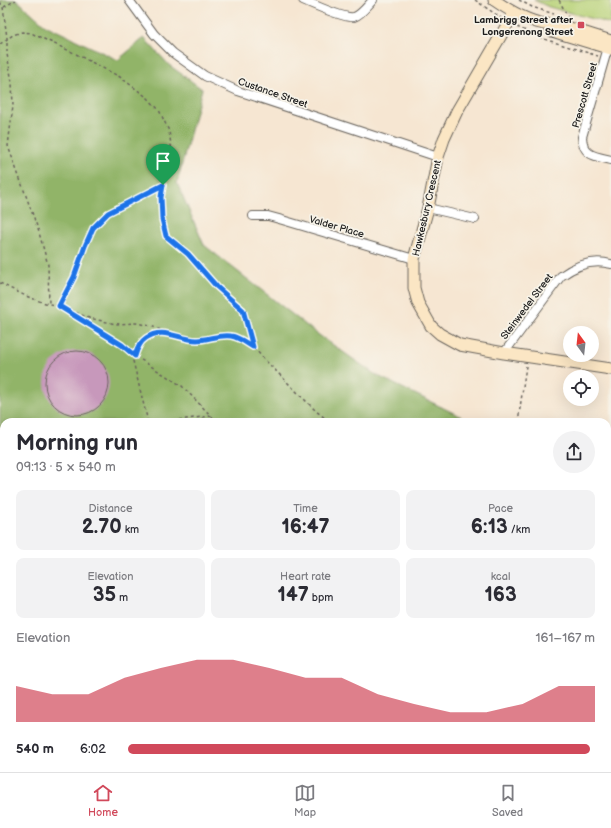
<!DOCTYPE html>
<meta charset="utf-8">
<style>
:root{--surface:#fff;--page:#f2f2f3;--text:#2b2b33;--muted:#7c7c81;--line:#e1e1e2;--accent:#d1495b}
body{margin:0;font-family:"Balsamiq Sans",sans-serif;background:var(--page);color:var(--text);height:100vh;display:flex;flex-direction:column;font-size:15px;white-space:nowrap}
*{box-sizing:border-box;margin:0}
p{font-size:13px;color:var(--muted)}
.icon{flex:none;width:22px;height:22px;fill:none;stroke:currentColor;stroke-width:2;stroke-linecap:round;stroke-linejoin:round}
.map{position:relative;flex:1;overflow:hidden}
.panel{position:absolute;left:0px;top:418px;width:611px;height:354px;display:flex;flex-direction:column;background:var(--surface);border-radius:12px 12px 0 0;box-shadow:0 4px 16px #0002}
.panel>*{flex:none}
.needle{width:26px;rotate:345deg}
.controls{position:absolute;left:563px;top:326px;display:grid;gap:8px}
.controls a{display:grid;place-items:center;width:36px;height:36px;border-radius:50%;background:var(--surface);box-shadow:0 4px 16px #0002;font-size:20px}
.pin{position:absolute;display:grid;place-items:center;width:34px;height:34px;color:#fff;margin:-41px -17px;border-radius:50% 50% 50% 0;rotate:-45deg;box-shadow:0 0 4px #0007}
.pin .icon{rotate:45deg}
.round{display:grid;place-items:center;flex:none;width:42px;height:42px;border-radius:21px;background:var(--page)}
.overview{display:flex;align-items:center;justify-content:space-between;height:68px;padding:0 16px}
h1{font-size:22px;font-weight:600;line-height:30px}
.stats{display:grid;grid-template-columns:repeat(3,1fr);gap:6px;height:68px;padding:4px 16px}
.stats div{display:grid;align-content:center;border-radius:8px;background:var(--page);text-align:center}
.stats b{font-size:20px;font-weight:600}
.stats small{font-size:11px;font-weight:400}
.stats p{font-size:11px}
.chart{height:112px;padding:8px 16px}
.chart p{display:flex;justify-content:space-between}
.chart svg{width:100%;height:72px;margin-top:4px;fill:var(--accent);opacity:.7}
ul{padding:0 16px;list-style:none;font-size:13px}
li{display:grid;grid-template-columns:64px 48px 1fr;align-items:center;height:30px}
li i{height:10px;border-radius:5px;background:var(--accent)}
.dock{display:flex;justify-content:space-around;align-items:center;height:56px;border-top:1px solid var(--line);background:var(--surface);font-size:11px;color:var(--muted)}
.dock a{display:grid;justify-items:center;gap:2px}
.dock .active{color:var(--accent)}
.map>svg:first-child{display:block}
.green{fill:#b7d277;stroke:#6a774a}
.forest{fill:#91b468;stroke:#566842}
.building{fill:#c798bb}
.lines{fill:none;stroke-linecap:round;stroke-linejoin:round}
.street-casing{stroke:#68635c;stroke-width:10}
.secondary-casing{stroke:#68635c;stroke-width:13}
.path{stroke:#68635c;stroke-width:1.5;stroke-dasharray:3 3;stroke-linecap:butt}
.street{stroke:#fff;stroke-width:8}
.secondary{stroke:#fbe6c4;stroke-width:11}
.route-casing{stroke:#fff;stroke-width:8}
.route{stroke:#1a73e8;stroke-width:5}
.poi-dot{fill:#d1495b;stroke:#f7f3e8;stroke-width:1.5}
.labels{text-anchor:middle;stroke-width:3.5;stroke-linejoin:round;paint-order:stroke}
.poi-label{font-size:10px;font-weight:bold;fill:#1c1c1c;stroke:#f7f3e8;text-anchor:end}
.street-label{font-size:10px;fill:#1c1c1c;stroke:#f7f3e8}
</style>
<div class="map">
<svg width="611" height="772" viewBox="0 0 611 772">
<rect width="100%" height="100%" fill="#f7f3e8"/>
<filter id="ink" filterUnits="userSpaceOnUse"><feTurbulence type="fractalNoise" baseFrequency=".025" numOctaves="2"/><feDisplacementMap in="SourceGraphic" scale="8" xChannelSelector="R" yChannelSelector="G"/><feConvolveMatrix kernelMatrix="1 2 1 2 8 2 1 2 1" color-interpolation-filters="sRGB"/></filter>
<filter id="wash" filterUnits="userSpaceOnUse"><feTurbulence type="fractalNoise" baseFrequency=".012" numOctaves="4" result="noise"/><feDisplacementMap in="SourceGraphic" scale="16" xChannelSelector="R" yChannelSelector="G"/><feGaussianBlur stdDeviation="0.9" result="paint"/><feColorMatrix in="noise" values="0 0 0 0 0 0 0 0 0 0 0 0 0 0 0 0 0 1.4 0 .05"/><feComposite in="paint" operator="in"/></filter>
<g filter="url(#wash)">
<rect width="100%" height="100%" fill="#f6e6d2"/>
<path class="green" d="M534 0H611V24L549 7Z"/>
<path class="forest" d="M0 0H17L45 25 118 60 144 38 169 65 202 89 177 183 204 245 316 333 376 375 470 421 488 422H4V768H607V431L611 432V772H0Z"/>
<g id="blocks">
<path class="building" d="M45 383a32 32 0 1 1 64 0a32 32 0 1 1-64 0Z"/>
</g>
</g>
<g filter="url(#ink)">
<use href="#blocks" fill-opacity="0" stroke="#68635c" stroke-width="1"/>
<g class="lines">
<g class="street-casing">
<path id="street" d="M129 0 154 34 173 53 205 76 238 91 438 157
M303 0C312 4 346 19 354 17 361 15 368 5 373 0
M609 44 582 137C583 156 595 156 611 160
M428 208 475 219
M253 216H268L279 219 414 259
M504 353 561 276C576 265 593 259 611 264"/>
</g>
<g class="secondary-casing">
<path id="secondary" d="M494 0C510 11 537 27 557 24L611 41
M514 13 457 111 444 139 438 157 428 208 414 259V288L418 303 431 326 440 334 460 345 504 353 611 369
M549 26 552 31 611 49"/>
</g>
<path class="path" d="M475 0 501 18
M519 0 532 7 554 14
M559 0 568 17
M0 2 3 7 7 38V54L12 82 13 106 8 146 38 229 48 265 49 305
M4 7 16 0
M517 27 544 39 598 56
M0 44 13 35 22 32 31 33 74 53 120 77 148 98 159 110 169 131 172 152 166 171 161 197 162 219 166 236 188 253 217 287 243 310 253 347 267 362 316 411 330 422
M0 283C19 293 38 303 60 306L122 345 135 356 182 386 217 422
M59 306 74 277 85 246 93 228 108 213 163 185
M65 308 89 318 116 324 136 323 151 326 168 333
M148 422 133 361C146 318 164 336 195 340 207 342 219 333 231 336 239 337 246 343 253 347
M161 422 211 416
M518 422 526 366
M607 505 611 507
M607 539 611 549
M607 675 611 678
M217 772 218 768"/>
<use href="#street" class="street"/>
<use href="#secondary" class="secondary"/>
</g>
</g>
<g class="lines" filter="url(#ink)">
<g class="route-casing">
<path id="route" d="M163 185 161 197 162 219 166 236 188 254 217 287 243 310 253 347C246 343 239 337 231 336 220 334 208 340 197 340 179 340 163 326 146 338 140 342 137 349 135 356L122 345 59 306 74 277 85 246 93 228 108 213Z"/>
</g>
<use href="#route" class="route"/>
</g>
<rect class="poi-dot" x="577" y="21" width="8" height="8" rx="2"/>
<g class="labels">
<g class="poi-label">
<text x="573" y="23">Lambrigg Street after<tspan x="573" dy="12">Longerenong Street</tspan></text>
</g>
<g class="street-label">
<text transform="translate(273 92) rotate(19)" y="4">Custance Street</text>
<text transform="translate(584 95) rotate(-74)" y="4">Prescott Street</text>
<text transform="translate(426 208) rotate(-77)" y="4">Hawkesbury Crescent</text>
<text transform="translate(337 226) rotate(16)" y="4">Valder Place</text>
<text transform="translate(526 306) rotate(-53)" y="4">Steinwedel Street</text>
</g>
</g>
</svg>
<div class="controls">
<a><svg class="needle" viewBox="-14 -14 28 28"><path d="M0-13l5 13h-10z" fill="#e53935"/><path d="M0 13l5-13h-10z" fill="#7c7c81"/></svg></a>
<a><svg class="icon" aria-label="locate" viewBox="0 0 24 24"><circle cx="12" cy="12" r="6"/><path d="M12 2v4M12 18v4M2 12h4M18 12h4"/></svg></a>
</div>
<div class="pin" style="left:163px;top:185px;background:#1e9e55"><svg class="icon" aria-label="arrive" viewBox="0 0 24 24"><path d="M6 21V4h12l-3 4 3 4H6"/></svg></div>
<section class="panel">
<div class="overview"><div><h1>Morning run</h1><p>09:13 · 5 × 540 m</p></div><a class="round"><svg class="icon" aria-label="share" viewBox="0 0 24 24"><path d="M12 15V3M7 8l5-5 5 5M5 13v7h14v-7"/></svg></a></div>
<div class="stats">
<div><p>Distance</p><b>2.70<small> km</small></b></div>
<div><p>Time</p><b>16:47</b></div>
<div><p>Pace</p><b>6:13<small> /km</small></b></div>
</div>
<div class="stats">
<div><p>Elevation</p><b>35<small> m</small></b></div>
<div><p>Heart rate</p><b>147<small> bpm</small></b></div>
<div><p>kcal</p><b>163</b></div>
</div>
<div class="chart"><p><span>Elevation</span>161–167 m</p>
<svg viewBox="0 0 160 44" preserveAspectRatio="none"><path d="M0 44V22L10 27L20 27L30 17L40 11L50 6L60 6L70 11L80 17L90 17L100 27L110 33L120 38L130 38L140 33L150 22L160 22V44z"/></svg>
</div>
<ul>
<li><b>540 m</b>6:02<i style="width:99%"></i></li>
</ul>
</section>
</div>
<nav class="dock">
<a class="active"><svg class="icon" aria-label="home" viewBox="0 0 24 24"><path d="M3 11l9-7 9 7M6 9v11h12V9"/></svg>Home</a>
<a><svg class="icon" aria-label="map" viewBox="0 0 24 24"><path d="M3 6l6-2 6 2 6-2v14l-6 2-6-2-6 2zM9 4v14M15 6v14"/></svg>Map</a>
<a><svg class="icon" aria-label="saved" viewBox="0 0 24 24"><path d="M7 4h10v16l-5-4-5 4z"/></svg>Saved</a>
</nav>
